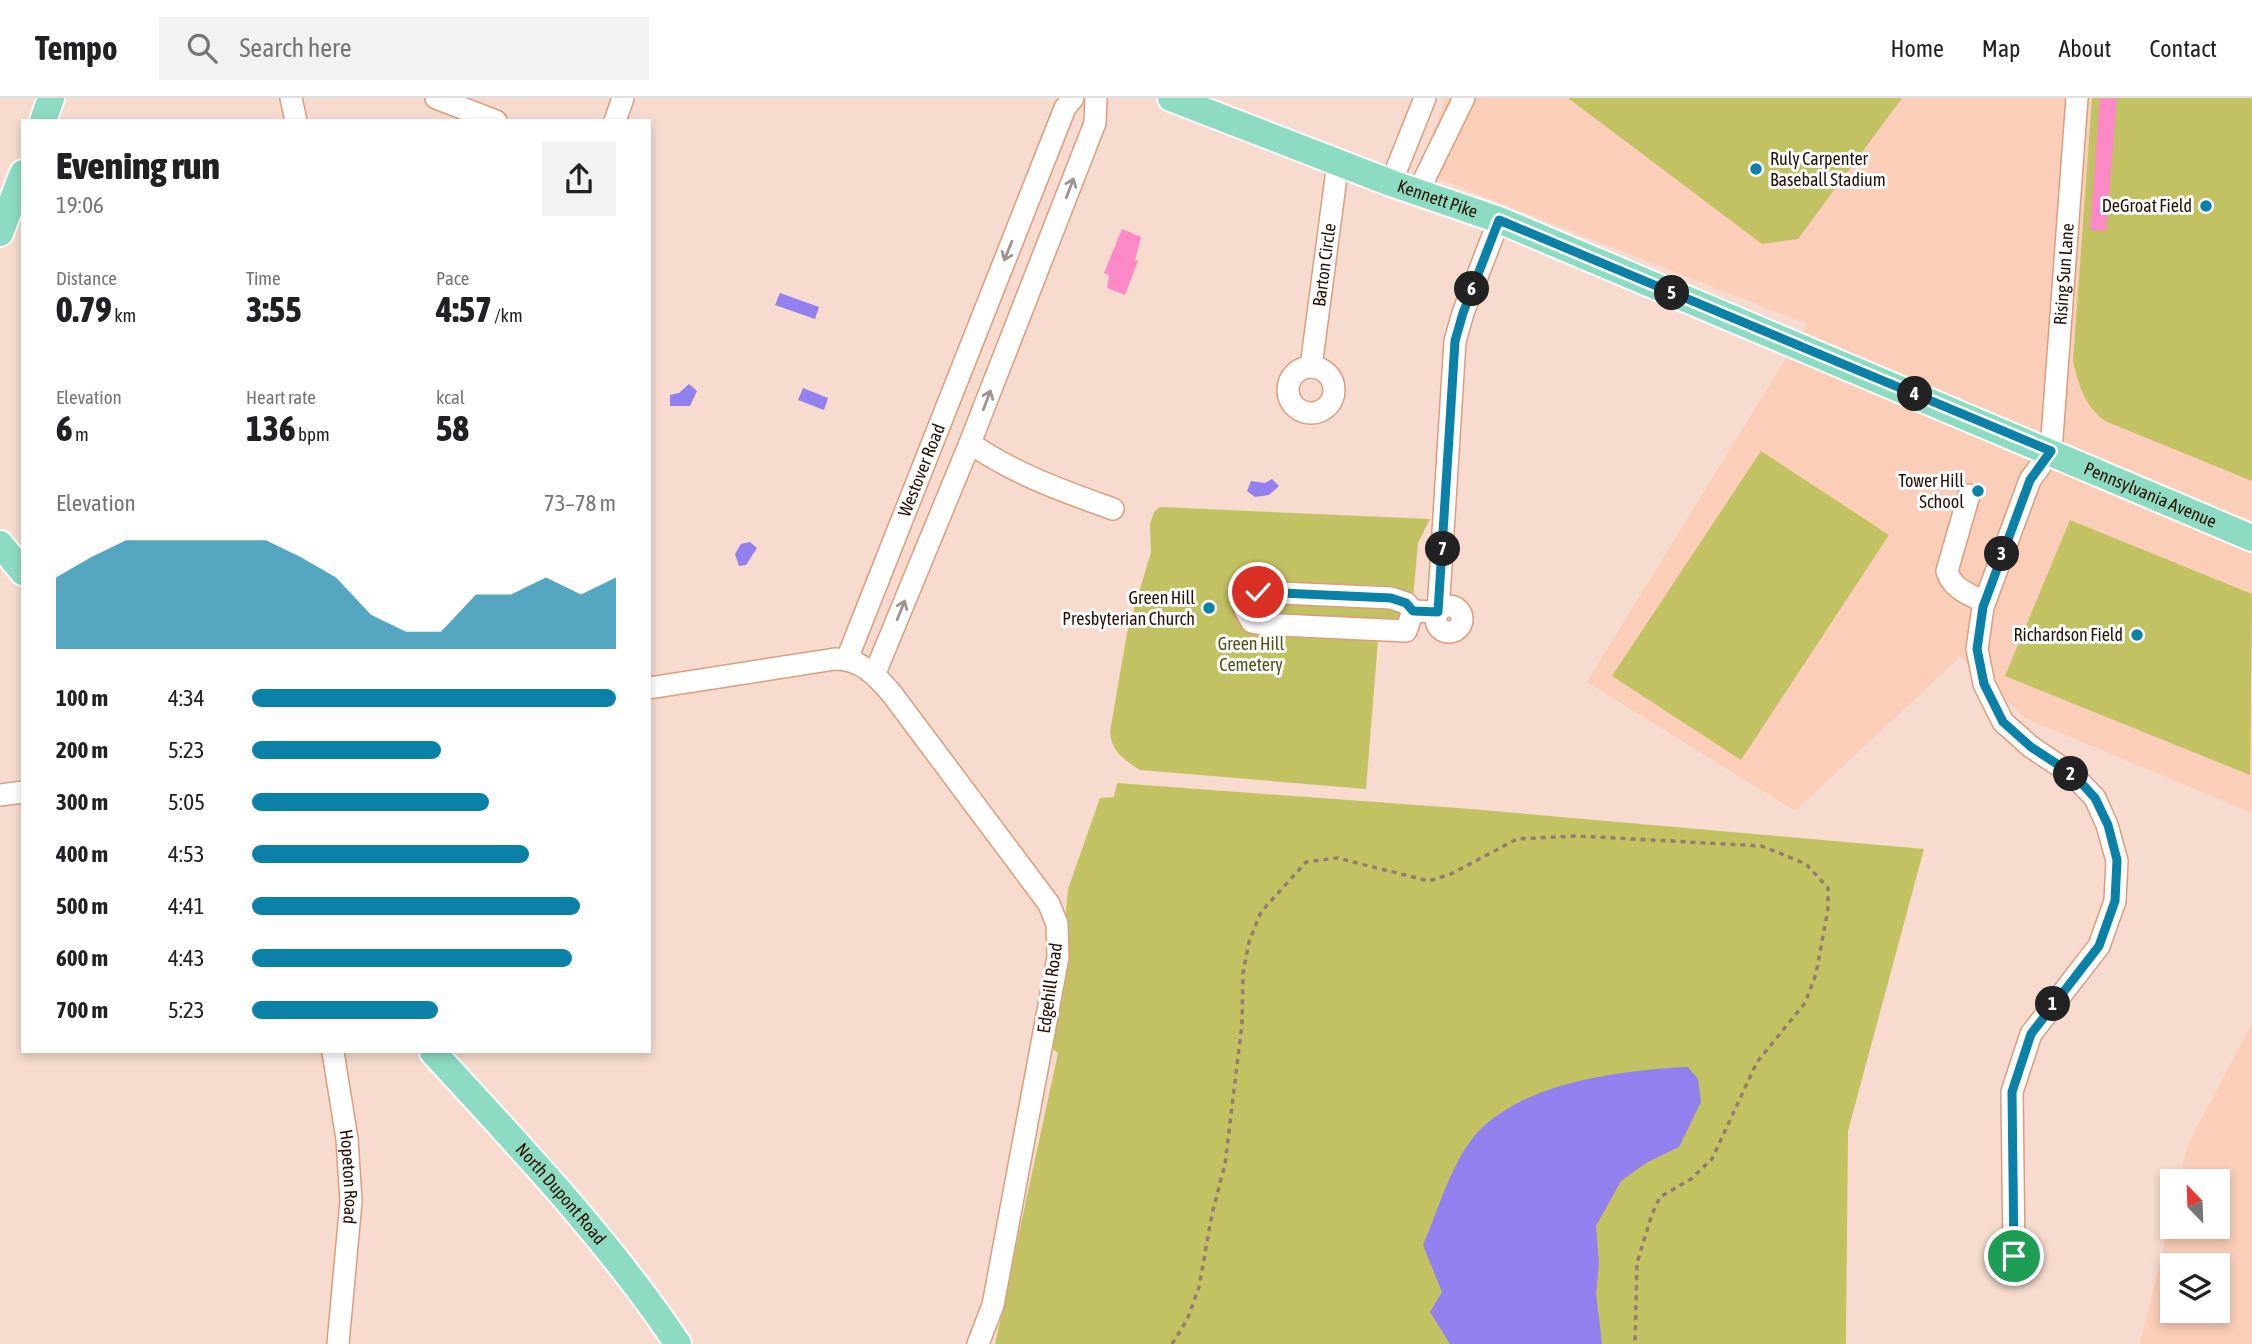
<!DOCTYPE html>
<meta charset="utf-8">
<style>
:root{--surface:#fff;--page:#f2f2f2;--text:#202124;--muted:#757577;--line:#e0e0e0;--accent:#0c81a8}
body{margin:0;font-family:"Asap Condensed",sans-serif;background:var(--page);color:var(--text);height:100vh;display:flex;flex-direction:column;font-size:26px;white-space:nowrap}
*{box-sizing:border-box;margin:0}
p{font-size:23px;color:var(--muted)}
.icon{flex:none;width:38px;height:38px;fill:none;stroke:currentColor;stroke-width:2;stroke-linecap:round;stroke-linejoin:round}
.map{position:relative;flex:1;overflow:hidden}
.panel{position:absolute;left:21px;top:21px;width:630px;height:934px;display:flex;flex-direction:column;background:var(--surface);border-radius:0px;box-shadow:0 4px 10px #0003}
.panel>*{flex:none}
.needle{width:46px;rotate:337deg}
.fabs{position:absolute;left:2160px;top:1071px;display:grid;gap:14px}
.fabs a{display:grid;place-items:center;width:70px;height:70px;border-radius:0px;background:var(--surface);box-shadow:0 4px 10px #0003;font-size:35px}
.pin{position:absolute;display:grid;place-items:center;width:60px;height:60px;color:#fff;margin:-30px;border:4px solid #fff;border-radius:50%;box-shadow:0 2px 7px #0007}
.km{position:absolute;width:35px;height:35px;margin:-18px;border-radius:50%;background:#222;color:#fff;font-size:19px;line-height:35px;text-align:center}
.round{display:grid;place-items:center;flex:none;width:74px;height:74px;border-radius:0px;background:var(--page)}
.headline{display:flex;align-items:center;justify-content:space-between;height:119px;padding:0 35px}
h1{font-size:38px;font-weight:800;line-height:52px}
.figures{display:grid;grid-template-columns:repeat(3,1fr);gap:10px;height:119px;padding:7px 35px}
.figures div{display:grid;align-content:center}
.figures b{font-size:35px;font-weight:800}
.figures small{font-size:19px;font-weight:400}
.figures p{font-size:19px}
.chart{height:196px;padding:14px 35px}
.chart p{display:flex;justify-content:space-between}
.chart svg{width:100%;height:126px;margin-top:7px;fill:var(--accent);opacity:.7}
ul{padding:0 35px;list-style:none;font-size:23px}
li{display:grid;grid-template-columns:112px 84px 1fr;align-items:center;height:52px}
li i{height:18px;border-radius:9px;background:var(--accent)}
header{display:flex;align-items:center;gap:42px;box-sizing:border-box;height:98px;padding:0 35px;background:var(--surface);border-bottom:2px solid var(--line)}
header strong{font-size:33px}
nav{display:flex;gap:38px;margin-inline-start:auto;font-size:24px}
.search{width:490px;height:63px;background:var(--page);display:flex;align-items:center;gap:18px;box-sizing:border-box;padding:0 24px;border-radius:0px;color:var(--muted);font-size:26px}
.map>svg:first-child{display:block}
.built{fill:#faceb8;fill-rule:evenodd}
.green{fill:#c3c263}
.water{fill:#9180ee}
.building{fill:#fe89c7}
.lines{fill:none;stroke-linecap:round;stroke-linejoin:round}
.minor-casing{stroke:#dc9d7d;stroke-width:24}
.major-casing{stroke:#fff;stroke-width:30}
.path{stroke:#967c70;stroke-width:3.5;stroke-dasharray:5 5;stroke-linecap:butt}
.minor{stroke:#fff;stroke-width:21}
.major{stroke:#8cdbc2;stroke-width:26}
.oneway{stroke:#9e948e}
.route-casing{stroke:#fff;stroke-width:14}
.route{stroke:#0c81a8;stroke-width:9}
.poi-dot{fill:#0c81a8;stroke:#fff;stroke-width:2.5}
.labels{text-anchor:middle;stroke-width:6;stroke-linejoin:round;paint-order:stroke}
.poi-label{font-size:18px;fill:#281105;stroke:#fff;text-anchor:end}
.street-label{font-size:18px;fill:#281105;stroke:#fff}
.park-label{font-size:18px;fill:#515019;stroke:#fff}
</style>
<header>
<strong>Tempo</strong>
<div class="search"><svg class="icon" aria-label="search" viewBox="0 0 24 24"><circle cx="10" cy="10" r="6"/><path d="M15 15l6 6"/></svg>Search here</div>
<nav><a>Home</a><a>Map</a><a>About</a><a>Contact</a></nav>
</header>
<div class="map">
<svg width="2252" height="1246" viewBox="0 0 2252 1246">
<rect width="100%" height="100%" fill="#f6dbce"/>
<path class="built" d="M1446 0H2252V715L2025 620 1960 559 1795 713 1587 584 1807 226 1419 73Z
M2252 926V1246H2140L2172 1115V1129H2217V1083H2179L2188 1046ZM2172 1167H2217V1213H2172Z"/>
<path class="green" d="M1568 0H1902L1798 141 1762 146Z
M2092 0H2252V383L2105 323C2084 307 2079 288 2073 263Z
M1761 353 1889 437 1741 662 1612 578Z
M1160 409 1430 421 1418 445 1413 501 1390 540 1378 542 1366 691 1140 672C1123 661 1112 654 1110 634L1127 535 1151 454 1150 426 1154 414Z
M2070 422 2252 496 2250 677 2005 578Z
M1117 685 1471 711 1924 751 1848 1033 1846 1246H995L1058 955 1050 949 1059 886 1068 791 1100 700 1114 699Z"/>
<path class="water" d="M780 195 819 209 815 221 775 207Z
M689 286 697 293 690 308H670V297L679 295Z
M803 290 828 300 824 312 798 302Z
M1272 381 1279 388 1269 397 1255 399 1247 393 1251 383 1265 385Z
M750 444 757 450 746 467 739 468 735 456 741 446Z
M1688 969 1698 981 1701 1004 1679 1049 1646 1065 1621 1083 1596 1128 1599 1165 1596 1195 1602 1246H1450L1430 1214 1442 1194 1423 1147C1440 1109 1453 1056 1484 1028 1533 983 1624 972 1688 969Z"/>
<path class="building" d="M2100 0 2117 1 2106 133 2090 132Z
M1122 131 1141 139 1135 162 1138 163 1125 197 1107 190 1109 177 1104 175Z"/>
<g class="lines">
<g class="minor-casing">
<g id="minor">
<path d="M291 0 296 23"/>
<path d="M436 0 496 23"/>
<path d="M615 23 623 0"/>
<path d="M1391 85 1425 0"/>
<path d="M1418 94 1464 0"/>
<path id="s1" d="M1311 269 1338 64"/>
<circle cx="1311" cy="292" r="23"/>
<path d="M970 345C1014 376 1063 393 1113 411"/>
<path d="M1969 397 1947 473C1952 491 1969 496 1984 504"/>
<circle cx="1449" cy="521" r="13"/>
<path d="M1413 513 1406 505 1391 500 1258 494 1246 502 1245 512 1252 524 1262 526 1406 533 1413 513 1438 514 1455 243 1463 215 1499 122"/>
<path id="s2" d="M847 561 1065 10 1073 0"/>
<path d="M875 575 970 345 1095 25 1096 0"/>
<path d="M649 590 835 561C861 561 876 577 892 596L1049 806 1057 826 1058 859 993 1207 978 1246"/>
<path d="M0 697 23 694"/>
<path id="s3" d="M333 954 347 1041 351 1103 338 1246"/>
<path id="s4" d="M2014 1158 2012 994 2031 936 2099 848 2115 803 2117 763 2107 727 2095 700 2073 677 2031 649 2003 624 1984 586 1977 551 1983 509 2030 382 2051 353 2077 0"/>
</g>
</g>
<g class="major-casing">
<g id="major">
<path id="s5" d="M1171 0 1391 85 1499 122 2252 440"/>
<path d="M43 23 51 0"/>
<path d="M0 135 23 75"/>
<path d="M0 446 23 474"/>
<path id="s6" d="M433 954C519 1048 607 1140 678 1246"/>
</g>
</g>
<path class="path" d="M1172 1246 1187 1222 1199 1189 1212 1116 1225 1066 1242 926 1243 875 1249 844 1261 814 1306 764 1337 760 1429 783 1451 776 1517 741 1577 738 1762 748 1806 766 1828 790V811L1816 876 1805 905 1757 964 1712 1061 1691 1081 1660 1099 1652 1116 1637 1165 1635 1246"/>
<use href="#minor" class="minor"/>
<use href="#major" class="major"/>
</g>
<defs><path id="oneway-shaft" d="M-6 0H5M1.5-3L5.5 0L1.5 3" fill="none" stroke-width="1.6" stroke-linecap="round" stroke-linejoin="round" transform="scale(1.75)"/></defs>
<g class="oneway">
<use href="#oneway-shaft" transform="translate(1070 90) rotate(-69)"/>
<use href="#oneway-shaft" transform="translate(1008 153) rotate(112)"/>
<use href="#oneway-shaft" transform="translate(987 302) rotate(-69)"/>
<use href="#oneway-shaft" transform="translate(901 512) rotate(-68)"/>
</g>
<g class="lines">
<g class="route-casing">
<path id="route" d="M1258 494 1391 500 1406 505 1413 513 1438 514 1455 243 1463 215 1499 122 2051 353 2030 382 1983 509 1977 551 1984 586 2003 624 2031 649 2074 677 2095 700 2108 727 2117 762 2115 803 2099 848 2031 936 2012 994 2014 1158"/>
</g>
<use href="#route" class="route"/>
</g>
<g class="poi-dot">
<circle cx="1756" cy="71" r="7"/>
<circle cx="2206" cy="108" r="7"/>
<circle cx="1978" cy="393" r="7"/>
<circle cx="1209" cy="510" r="7"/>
<circle cx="2137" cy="537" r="7"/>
</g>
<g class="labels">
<g class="poi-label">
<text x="1770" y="67" text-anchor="start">Ruly Carpenter<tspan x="1770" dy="21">Baseball Stadium</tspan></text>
<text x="2192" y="114">DeGroat Field</text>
<text x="1964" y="389">Tower Hill<tspan x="1964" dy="21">School</tspan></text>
<text x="1195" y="506">Green Hill<tspan x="1195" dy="21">Presbyterian Church</tspan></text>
<text x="2123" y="543">Richardson Field</text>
</g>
<g class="street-label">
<text dy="6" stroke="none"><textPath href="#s5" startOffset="285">Kennett Pike</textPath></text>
<text dy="6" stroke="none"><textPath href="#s1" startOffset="103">Barton Circle</textPath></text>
<text dy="6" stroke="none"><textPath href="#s4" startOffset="1080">Rising Sun Lane</textPath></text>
<text dy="6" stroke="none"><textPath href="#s2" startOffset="203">Westover Road</textPath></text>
<text dy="6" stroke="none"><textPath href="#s5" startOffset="1057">Pennsylvania Avenue</textPath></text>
<text transform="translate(1050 890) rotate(-82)" y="6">Edgehill Road</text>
<text dy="6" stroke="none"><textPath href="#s3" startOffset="126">Hopeton Road</textPath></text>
<text dy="6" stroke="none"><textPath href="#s6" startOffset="191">North Dupont Road</textPath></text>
</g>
<g class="park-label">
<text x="1251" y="552">Green Hill<tspan x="1251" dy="21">Cemetery</tspan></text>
</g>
</g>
</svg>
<div class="fabs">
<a><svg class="needle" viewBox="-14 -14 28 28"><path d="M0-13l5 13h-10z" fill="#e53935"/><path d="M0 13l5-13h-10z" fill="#757577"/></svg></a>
<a><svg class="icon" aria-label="layers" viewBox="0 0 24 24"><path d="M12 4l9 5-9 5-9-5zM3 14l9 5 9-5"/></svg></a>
</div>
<div class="pin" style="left:2014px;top:1158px;background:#1e9e55"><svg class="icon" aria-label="arrive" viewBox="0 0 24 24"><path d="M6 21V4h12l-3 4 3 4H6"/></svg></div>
<div class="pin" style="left:1258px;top:494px;background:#d93025"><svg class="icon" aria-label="check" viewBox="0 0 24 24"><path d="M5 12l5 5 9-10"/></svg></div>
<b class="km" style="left:2053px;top:906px">1</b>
<b class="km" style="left:2071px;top:676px">2</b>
<b class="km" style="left:2002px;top:456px">3</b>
<b class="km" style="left:1915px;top:296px">4</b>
<b class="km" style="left:1672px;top:195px">5</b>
<b class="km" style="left:1472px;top:191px">6</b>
<b class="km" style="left:1443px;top:451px">7</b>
<section class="panel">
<div class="headline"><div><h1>Evening run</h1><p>19:06</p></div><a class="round"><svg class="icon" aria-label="share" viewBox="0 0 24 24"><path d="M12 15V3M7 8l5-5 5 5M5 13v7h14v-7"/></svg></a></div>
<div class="figures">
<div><p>Distance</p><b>0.79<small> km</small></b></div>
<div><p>Time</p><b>3:55</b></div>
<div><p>Pace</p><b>4:57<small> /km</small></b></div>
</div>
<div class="figures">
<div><p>Elevation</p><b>6<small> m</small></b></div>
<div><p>Heart rate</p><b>136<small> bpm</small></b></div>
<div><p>kcal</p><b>58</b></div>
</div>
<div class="chart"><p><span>Elevation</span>73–78 m</p>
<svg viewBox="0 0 160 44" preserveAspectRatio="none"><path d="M0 44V19L10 12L20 6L30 6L40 6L50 6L60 6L70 12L80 19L90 32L100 38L110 38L120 25L130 25L140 19L150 25L160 19V44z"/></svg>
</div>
<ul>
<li><b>100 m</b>4:34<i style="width:100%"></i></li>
<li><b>200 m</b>5:23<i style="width:52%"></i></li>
<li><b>300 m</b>5:05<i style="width:65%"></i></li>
<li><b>400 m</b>4:53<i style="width:76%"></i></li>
<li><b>500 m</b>4:41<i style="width:90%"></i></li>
<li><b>600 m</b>4:43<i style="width:88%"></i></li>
<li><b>700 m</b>5:23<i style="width:51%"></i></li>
</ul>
</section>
</div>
